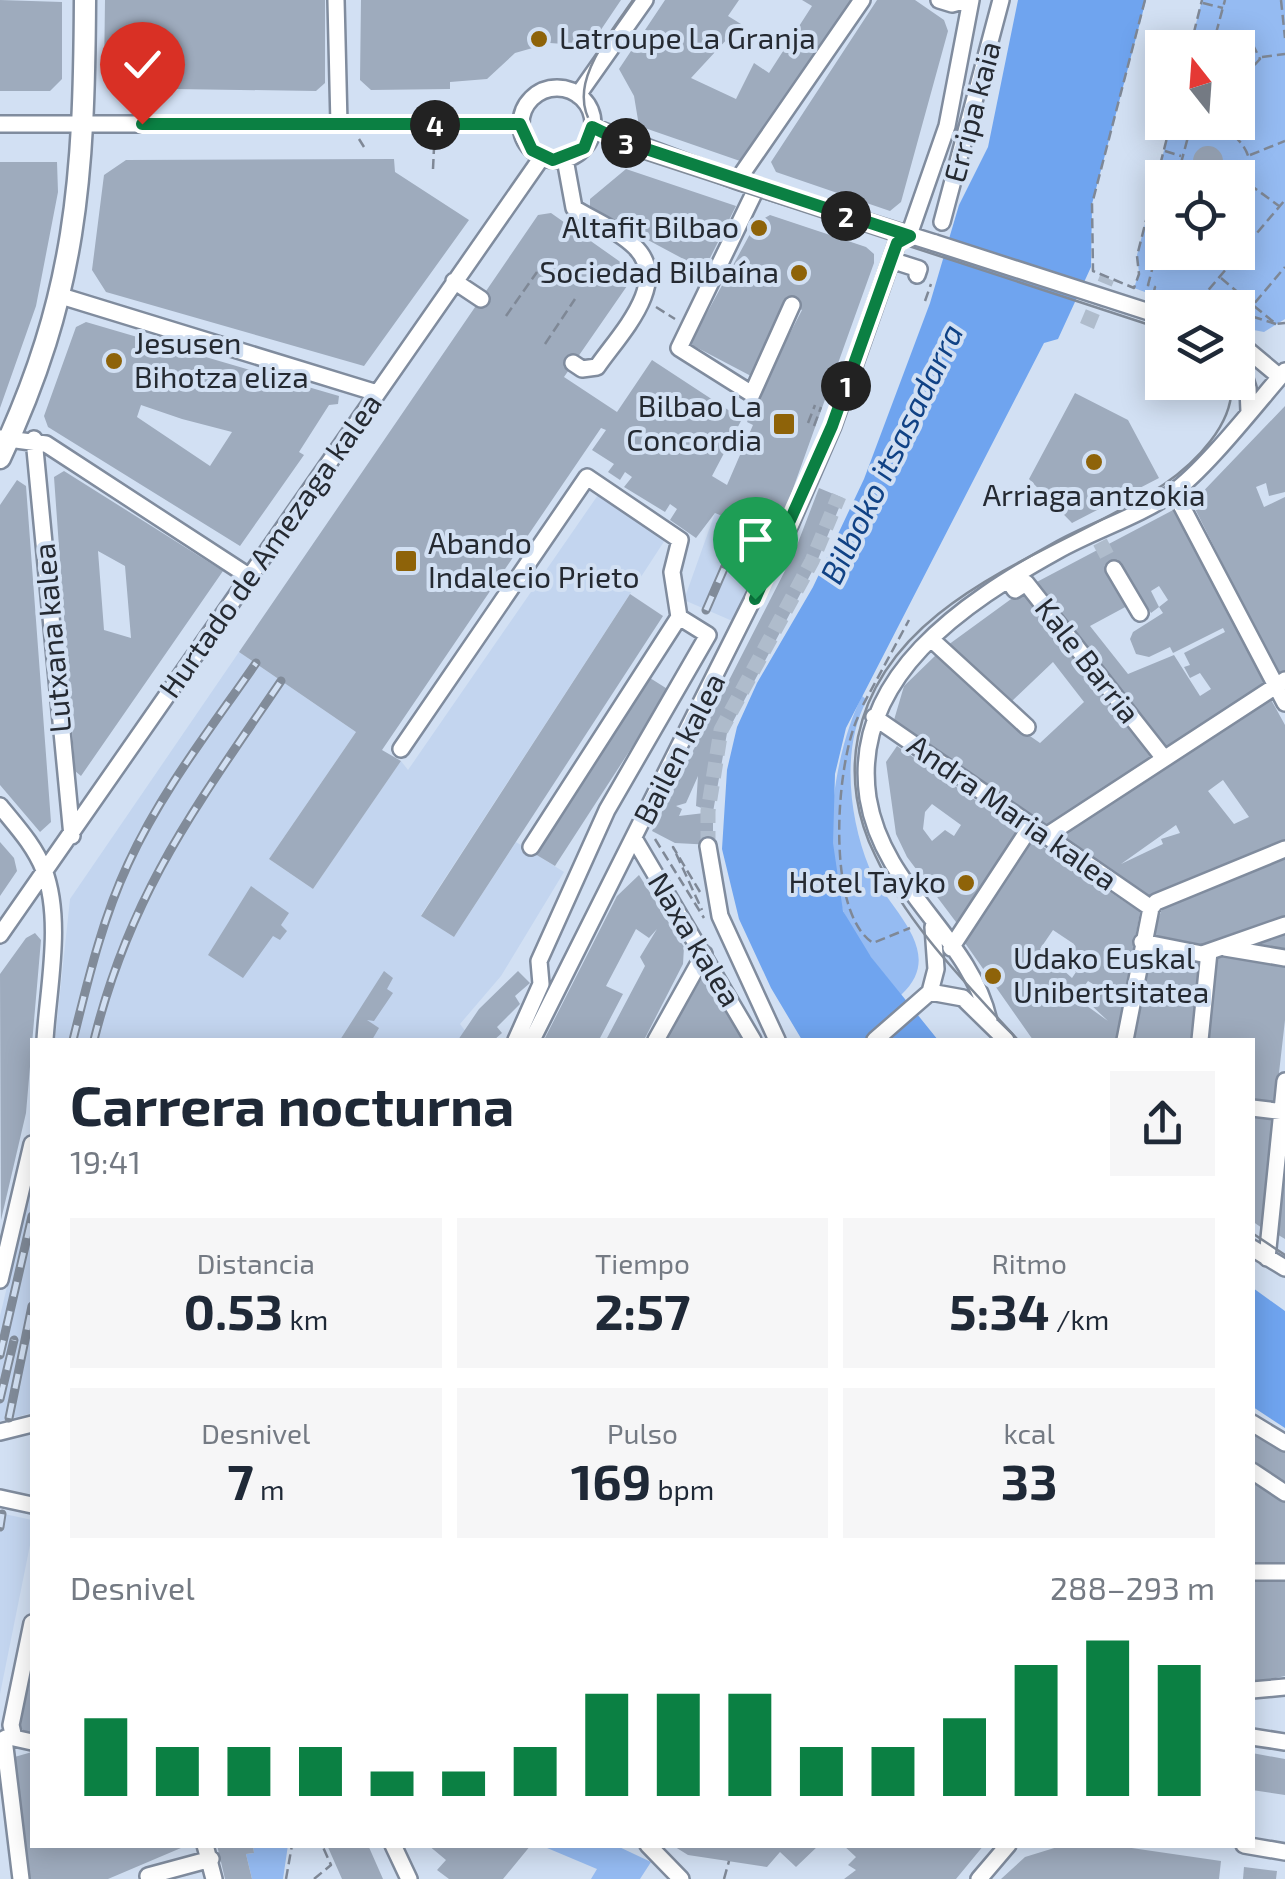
<!DOCTYPE html>
<html lang="es">
<meta charset="utf-8">
<style>
:root{--surface:#fff;--page:#f6f6f7;--text:#1f2937;--muted:#747a83;--accent:#0b8043}
body{margin:0;font-family:"Exo 2",sans-serif;background:var(--page);color:var(--text);height:100vh;display:flex;flex-direction:column;font-size:38px;white-space:nowrap}
*{box-sizing:border-box;margin:0}
p{font-size:32px;color:var(--muted)}
.icon{flex:none;width:55px;height:55px;fill:none;stroke:currentColor;stroke-width:2;stroke-linecap:round;stroke-linejoin:round}
.map{position:relative;flex:1;overflow:hidden}
.sheet{position:absolute;left:30px;top:1038px;width:1225px;height:810px;display:flex;flex-direction:column;background:var(--surface);border-radius:0px;box-shadow:0 5px 25px #0003}
.sheet>*{flex:none}
.needle{width:65px;rotate:343deg}
.tools{position:absolute;left:1145px;top:30px;display:grid;gap:20px}
.tools a{display:grid;place-items:center;width:110px;height:110px;border-radius:0px;background:var(--surface);box-shadow:0 5px 25px #0003;font-size:50px}
.pin{position:absolute;display:grid;place-items:center;width:85px;height:85px;color:#fff;margin:-102px -42px;border-radius:50% 50% 50% 0;rotate:-45deg;box-shadow:0 0 10px #0007}
.pin .icon{rotate:45deg}
.km{position:absolute;width:50px;height:50px;margin:-25px;border-radius:50%;background:#222;color:#fff;font-size:28px;line-height:50px;text-align:center}
.round{display:grid;place-items:center;flex:none;width:105px;height:105px;border-radius:0px;background:var(--page)}
.summary{display:flex;align-items:center;justify-content:space-between;height:170px;padding:0 40px}
h1{font-size:55px;font-weight:700;line-height:75px}
.figures{display:grid;grid-template-columns:repeat(3,1fr);gap:15px;height:170px;padding:10px 40px}
.figures div{display:grid;align-content:center;border-radius:0px;background:var(--page);text-align:center}
.figures b{font-size:50px;font-weight:700}
.figures small{font-size:28px;font-weight:400}
.figures p{font-size:28px}
.chart{height:280px;padding:20px 40px}
.chart p{display:flex;justify-content:space-between}
.chart svg{width:100%;height:180px;margin-top:10px;stroke:var(--accent);stroke-width:6}
.map>svg:first-child{display:block}
.built{fill:#c3d5ef}
.green{fill:#95bbf2;fill-rule:evenodd}
.water{fill:#6fa4ef}
.building{fill:#9eabbd;fill-rule:evenodd}
.lines{fill:none;stroke-linecap:round;stroke-linejoin:round}
.minor-tunnel{stroke:#afbccc;stroke-width:15;stroke-dasharray:15 8;stroke-linecap:butt}
.minor-casing{stroke:#808c9e;stroke-width:20}
.major-casing{stroke:#808c9e;stroke-width:25}
.path{stroke:#7f8896;stroke-width:2.5;stroke-dasharray:10 5;stroke-linecap:butt}
.minor{stroke:#fff;stroke-width:15}
.major{stroke:#fff;stroke-width:20}
.tram{stroke:#818b99;stroke-width:2.5}
.rail-casing{stroke:#818b99;stroke-width:9}
.rail{stroke:#d2e0f3;stroke-width:5;stroke-dasharray:15;stroke-linecap:butt}
.minor-bridge-casing{stroke:#808c9e;stroke-width:20;stroke-linecap:butt}
.minor-bridge{stroke:#fff;stroke-width:15}
.route-casing{stroke:#fff;stroke-width:20}
.route{stroke:#0b8043;stroke-width:12}
.poi-dot{fill:#8e6309;stroke:#d2e0f3;stroke-width:4}
.labels{text-anchor:middle;stroke-width:8;stroke-linejoin:round;paint-order:stroke}
.poi-label{font-size:30px;fill:#252a32;stroke:#d2e0f3;text-anchor:start}
.street-label{font-size:30px;fill:#252a32;stroke:#d2e0f3}
.water-label{font-size:32px;font-style:italic;fill:#104285;stroke:#d2e0f3}
</style>
<div class="map">
<svg width="1285" height="1879" viewBox="0 0 1285 1879">
<rect width="100%" height="100%" fill="#d2e0f3"/>
<path class="built" d="M598 495 665 540 421 915 454 937 516 842 564 872 501 976 460 1024 472 1040H55L70 899 239 652 356 732 269 859 313 889 401 761 408 770Z
M715 513 753 529 743 553 766 564 737 623 684 600Z
M32 1183V1413L0 1421V1316Z
M0 1513 32 1520V1535L0 1694Z"/>
<path class="green" d="M1202 0H1285V319L1264 332 1238 327V308L1186 307 1134 288 1139 273 1137 255 1171 123 1238 122V48L1190 47ZM1162 178H1238V252H1162Z
M862 696 867 700C841 747 849 818 869 867 886 908 949 951 901 995 881 970 857 943 844 913 819 855 834 751 862 696Z
M253 1845H288L283 1879H252L246 1854 254 1853Z
M540 1845H615L651 1862 640 1879H591L597 1869Z"/>
<path class="water" d="M1018 0H1146L1092 204 1091 267 1058 339 1044 343 846 728 835 774 833 843 843 911 871 957 938 1040H802L771 988 739 919 722 849 727 770 737 727 757 683 813 587 864 479 930 303 959 205 988 147Z
M1253 1288 1285 1311V1428L1253 1407Z"/>
<path class="building" d="M0 0 62 2V79L50 91H0Z
M105 0H325V83L316 91 110 88 104 75Z
M621 0 590 46 550 43 515 53 487 79 450 82V89L371 90 360 80 361 0Z
M665 0H739L728 16 741 24 691 78 736 99 754 63 769 73 812 6 802 0H852L751 156 740 161 639 126 634 96 619 69Z
M877 0H915L944 20 948 31 901 202 890 211 776 172 771 162Z
M1193 161a15 15 0 1 1 30 0a15 15 0 1 1-30 0Z
M394 159 395 172 469 220 364 366 106 292 92 270 104 175 126 160Z
M0 162H57L58 192 36 306 0 408Z
M626 169 736 206 704 270 590 209V199Z
M551 213 636 273 564 377 617 412 652 360 742 419 712 476 727 485 753 425 747 422 762 387 802 310 785 302 751 376 690 344 756 223 770 215 866 247 874 254V263L766 564 743 553 753 529 715 513 696 538 670 520 677 509 670 504 665 512 624 487 632 477 625 472 620 480 608 472 614 464 592 450 606 430 601 428 382 750 401 761 313 889 269 859 356 732 239 652 538 215Z
M86 322 339 396 338 404 329 405 299 452 304 455 240 546 48 427 44 416 76 327ZM141 405 182 419 232 432 210 466 137 417Z
M1075 393 1128 420 1159 478 1072 523 1029 479Z
M1285 406V492L1269 496 1266 483 1256 487 1264 507 1285 497V672L1279 675 1192 503Z
M64 471 223 571 81 776 75 771 54 477ZM98 551 125 566 131 638 104 630Z
M17 480 26 486 51 822 40 832 0 785V505Z
M819 488 843 498 816 564 727 733 713 812V845L675 843 652 831 794 553ZM698 776 696 806 713 812 679 816 682 809 676 806 686 803Z
M1175 509 1266 687 1164 751 1033 584ZM1119 563 1151 613 1159 607 1151 591 1159 586 1168 600 1159 607 1163 613 1133 632 1130 639 1136 654 1149 657 1170 647 1173 653 1223 628 1225 632 1184 653 1190 665 1184 667 1190 678 1200 673 1211 689 1200 696 1174 655 1128 674 1090 626 1129 605 1107 571Z
M1025 589 1156 757 1049 828 894 720 904 686 936 655 1007 720 1040 743 1084 702 1053 662 1010 703 948 645Z
M630 594 663 616 454 937 421 916Z
M650 678 669 690 555 866 535 854Z
M1269 696 1285 725V842L1148 896 1060 836ZM1223 780 1249 817 1234 824 1208 791ZM1176 825 1180 833 1161 839 1163 844 1121 864Z
M897 746 1020 831 959 926 907 857 896 834 886 762ZM932 804 961 825 954 836 945 830 932 841 923 829 925 812Z
M1030 838 1140 912 1117 1040H1033L965 943ZM1053 930 1074 944 1066 965 1076 972 1072 978 1040 949ZM1088 981 1098 987 1089 1003 1108 1021 1076 998Z
M0 842 14 858 17 871 0 896Z
M1285 856V917L1202 947 1150 937 1164 905Z
M639 875 684 947 683 964 644 1040H606L645 966 640 957 657 929 649 938 636 929 606 986 623 994 599 1040H544L617 896Z
M251 886 289 913 281 925 287 931 280 940 273 936 243 978 208 955Z
M1285 931V954L1255 951V943Z
M35 933 41 940 26 1113 1 1220 0 974 26 938Z
M1148 950 1203 963 1194 1040H1134Z
M1226 953 1285 961V1020L1275 1108 1252 1105V1040H1207L1216 957Z
M384 971 393 978 387 989 393 993 374 1021 367 1020 379 1028 372 1040H340Z
M518 971 530 983 515 996 520 1004 497 1027 502 1033 494 1040H458L479 1009Z
M709 978 742 1040H666L698 979Z
M1252 1111 1274 1113 1262 1228 1252 1221Z
M1282 1158 1285 1159V1239L1275 1233Z
M1252 1429 1285 1451V1486L1252 1463Z
M1252 1476 1285 1498V1564L1252 1563Z
M1252 1579H1285V1676L1252 1683Z
M32 1673V1732L27 1734 19 1726Z
M32 1752V1845H188L108 1879H28L11 1758Z
M1252 1753 1285 1759V1795L1252 1790Z
M217 1845H253L254 1853 246 1854 252 1879H225Z
M327 1845H368L383 1879H342Z
M428 1845H531L503 1879H449L437 1870 446 1860Z
M672 1845H819L796 1867 780 1852 767 1867 688 1855Z
M843 1845H984L956 1879H844L856 1870 848 1865 856 1857Z
M1064 1845H1111L1221 1861 1219 1879H1001L1025 1857Z
M1244 1867 1277 1871 1276 1879H1243Z"/>
<g class="lines">
<path class="minor-tunnel" d="M1087 326 1107 278
M1100 542 1114 569
M708 846V811L721 730 812 561 839 496"/>
<g class="minor-casing">
<path id="minor" d="M336 0 339 124
M939 0 952 4 967 0
M521 124a36 36 0 1 1 72 0a36 36 0 1 1-72 0Z
M578 95 645 0
M0 124H521
M593 127 737 181 935 243
M565 159 574 208C593 220 618 230 634 246 673 282 618 336 597 367L582 369 573 363
M737 181 862 0
M757 187 679 348 752 394 792 305
M942 222 1001 0
M909 235 947 126 971 0
M891 260 919 269 917 275
M454 281 481 299
M61 296 377 393
M1238 342 1280 377
M1238 357 1248 388 1249 412
M0 438 46 444 250 577
M34 439 72 836
M1180 503 1285 703
M1114 569 1140 613
M1008 580 1015 590 1026 583 1163 757
M931 639 1027 727
M874 717 1151 908
M401 749 587 477 680 540 672 572 679 617 708 635 607 810 539 961 541 984 516 1040
M0 806C17 827 34 845 44 870 63 920 48 988 45 1040
M1046 836 1285 680
M635 840 753 1040
M708 846 720 916 777 1040
M531 847 679 617
M1151 908 1156 902 1285 849
M0 935 542 157
M1142 942 1202 954 1285 925
M951 948 1031 826
M1225 948 1285 958
M930 992 963 998 1006 1040
M930 992 936 969 933 927
M989 1021C970 936 883 890 868 798 850 677 965 602 1057 551 1094 530 1138 517 1172 493 1205 470 1257 403 1285 371
M532 1040 790 525 833 426 897 243 909 235
M656 1040 704 954
M875 1040 930 992
M1125 1040 1151 908
M1200 1040 1209 952
M1252 1108 1285 1112
M1252 1248 1285 1268
M1267 1258 1285 1081
M0 1280 32 1144
M1252 1423 1285 1443
M0 1432 32 1424
M1252 1471 1285 1493
M0 1498 32 1505
M1252 1572H1285
M32 1623 11 1725 14 1738 32 1742
M1252 1690 1285 1687
M12 1735 4 1739 21 1879
M1252 1737 1285 1742
M205 1845 214 1879
M393 1845 409 1879
M648 1845 681 1879
M1244 1845 1285 1852
M148 1876 211 1859
M979 1879 1008 1845"/>
</g>
<g class="major-casing">
<path id="major" d="M0 458C77 295 84 177 85 0"/>
</g>
<path class="path" d="M1145 0 1092 204 1093 271 1134 288 1139 274 1137 256 1171 122
M1281 0 1285 38
M1203 3 1223 8
M1190 48 1202 0
M1212 48 1225 0
M1237 48 1253 45 1260 59 1249 71 1238 67
M1262 57 1285 54
M1207 122C1244 132 1265 166 1238 199
M431 137 434 148 443 147
M359 139 364 147
M1165 151 1181 156
M1250 155 1285 141
M433 169 434 148
M1177 178 1192 122
M1249 184 1279 206
M1221 278 1253 305 1285 267
M1153 296 1155 287 1148 285 1162 232
M925 301 931 284
M1162 301 1180 294 1221 308
M1199 301 1285 200
M1254 306 1276 324 1285 323
M656 307 675 319
M1238 312 1276 324
M506 316 537 272
M545 344 575 299
M753 418 756 410
M808 423 815 405
M814 426 821 407
M863 705 909 620
M858 717C836 763 825 912 873 943L910 928
M655 839 704 918
M700 892 673 847 702 910
M286 1879 292 1845
M314 1879 331 1865 322 1845
M724 1879 729 1861"/>
<use href="#minor" class="minor"/>
<use href="#major" class="major"/>
<path class="tram" d="M633 0C599 49 549 106 619 151L1162 329
M1018 1040C966 983 908 926 875 855 857 819 850 777 858 737 887 595 1059 553 1163 485 1194 464 1236 423 1231 382
M1252 1233 1285 1255"/>
<g class="rail-casing">
<path id="rail" d="M706 610 743 525
M73 1040C88 980 102 920 128 864 161 792 211 728 256 663
M94 1040C131 891 197 805 281 681
M0 1355 32 1216
M0 1399 14 1340
M9 1418 32 1306
M0 1527 2 1514"/>
</g>
<use href="#rail" class="rail"/>
<g class="minor-bridge-casing">
<path id="minor-bridge" d="M935 243 1149 312"/>
</g>
<use href="#minor-bridge" class="minor-bridge"/>
</g>
<g class="lines">
<g class="route-casing">
<path id="route" d="M142 124H520L532 150 553 160 584 148 592 127 619 140 910 236 897 243 832 426 755 599"/>
</g>
<use href="#route" class="route"/>
</g>
<g class="poi-dot">
<circle cx="539" cy="39" r="10"/>
<circle cx="759" cy="228" r="10"/>
<circle cx="799" cy="273" r="10"/>
<circle cx="114" cy="361" r="10"/>
<rect x="772" y="412" width="24" height="24" rx="5"/>
<circle cx="1094" cy="462" r="10"/>
<rect x="394" y="549" width="24" height="24" rx="5"/>
<circle cx="966" cy="883" r="10"/>
<circle cx="993" cy="976" r="10"/>
</g>
<g class="labels">
<g class="poi-label">
<text x="559" y="49">Latroupe La Granja</text>
<text x="739" y="238" text-anchor="end">Altafit Bilbao</text>
<text x="779" y="283" text-anchor="end">Sociedad Bilbaína</text>
<text x="134" y="354">Jesusen<tspan x="134" dy="34">Bihotza eliza</tspan></text>
<text x="762" y="417" text-anchor="end">Bilbao La<tspan x="762" dy="34">Concordia</tspan></text>
<text x="1094" y="506" text-anchor="middle">Arriaga antzokia</text>
<text x="428" y="554">Abando<tspan x="428" dy="34">Indalecio Prieto</tspan></text>
<text x="946" y="893" text-anchor="end">Hotel Tayko</text>
<text x="1013" y="969">Udako Euskal<tspan x="1013" dy="34">Unibertsitatea</tspan></text>
</g>
<g class="street-label">
<text transform="translate(973 112) rotate(-75)" y="10">Erripa kaia</text>
<text transform="translate(271 546) rotate(-55)" y="10">Hurtado de Amezaga kalea</text>
<text transform="translate(53 638) rotate(-95)" y="10">Lutxana kalea</text>
<text transform="translate(1087 661) rotate(52)" y="10">Kale Barria</text>
<text transform="translate(680 749) rotate(-63)" y="10">Bailen kalea</text>
<text transform="translate(1012 813) rotate(35)" y="10">Andra Maria kalea</text>
<text transform="translate(694 940) rotate(59)" y="10">Naxa kalea</text>
</g>
<g class="water-label">
<text transform="translate(892 454) rotate(-64)" y="11">Bilboko itsasadarra</text>
</g>
</g>
</svg>
<div class="tools">
<a><svg class="needle" viewBox="-14 -14 28 28"><path d="M0-13l5 13h-10z" fill="#e53935"/><path d="M0 13l5-13h-10z" fill="#747a83"/></svg></a>
<a><svg class="icon" aria-label="locate" viewBox="0 0 24 24"><circle cx="12" cy="12" r="6"/><path d="M12 2v4M12 18v4M2 12h4M18 12h4"/></svg></a>
<a><svg class="icon" aria-label="layers" viewBox="0 0 24 24"><path d="M12 4l9 5-9 5-9-5zM3 14l9 5 9-5"/></svg></a>
</div>
<div class="pin" style="left:755px;top:599px;background:#1e9e55"><svg class="icon" aria-label="arrive" viewBox="0 0 24 24"><path d="M6 21V4h12l-3 4 3 4H6"/></svg></div>
<div class="pin" style="left:142px;top:124px;background:#d93025"><svg class="icon" aria-label="check" viewBox="0 0 24 24"><path d="M5 12l5 5 9-10"/></svg></div>
<b class="km" style="left:846px;top:386px">1</b>
<b class="km" style="left:846px;top:216px">2</b>
<b class="km" style="left:626px;top:143px">3</b>
<b class="km" style="left:435px;top:125px">4</b>
<section class="sheet">
<div class="summary"><div><h1>Carrera nocturna</h1><p>19:41</p></div><a class="round"><svg class="icon" aria-label="share" viewBox="0 0 24 24"><path d="M12 15V3M7 8l5-5 5 5M5 13v7h14v-7"/></svg></a></div>
<div class="figures">
<div><p>Distancia</p><b>0.53<small> km</small></b></div>
<div><p>Tiempo</p><b>2:57</b></div>
<div><p>Ritmo</p><b>5:34<small> /km</small></b></div>
</div>
<div class="figures">
<div><p>Desnivel</p><b>7<small> m</small></b></div>
<div><p>Pulso</p><b>169<small> bpm</small></b></div>
<div><p>kcal</p><b>33</b></div>
</div>
<div class="chart"><p><span>Desnivel</span>288–293 m</p>
<svg viewBox="0 0 160 44" preserveAspectRatio="none"><path d="M5 44V25M15 44V32M25 44V32M35 44V32M45 44V38M55 44V38M65 44V32M75 44V19M85 44V19M95 44V19M105 44V32M115 44V32M125 44V25M135 44V12M145 44V6M155 44V12"/></svg>
</div>
</section>
</div>
